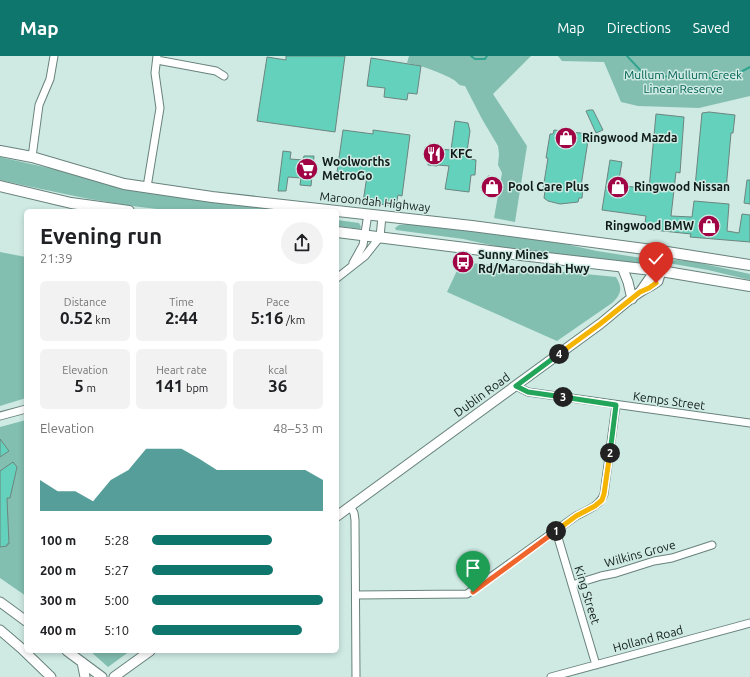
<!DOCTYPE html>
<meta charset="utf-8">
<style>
:root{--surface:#fff;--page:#f2f2f2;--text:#202124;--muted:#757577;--accent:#0f766e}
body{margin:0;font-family:Ubuntu,sans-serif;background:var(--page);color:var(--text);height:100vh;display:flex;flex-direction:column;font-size:15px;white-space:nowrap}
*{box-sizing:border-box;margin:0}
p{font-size:13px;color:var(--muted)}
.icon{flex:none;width:22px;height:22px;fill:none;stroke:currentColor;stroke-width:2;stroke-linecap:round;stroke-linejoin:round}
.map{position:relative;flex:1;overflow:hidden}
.panel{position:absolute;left:24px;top:153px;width:315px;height:444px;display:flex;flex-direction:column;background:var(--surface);border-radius:6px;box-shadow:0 2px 6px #0003}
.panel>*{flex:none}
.pin{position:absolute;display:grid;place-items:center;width:34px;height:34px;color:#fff;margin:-41px -17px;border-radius:50% 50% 50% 0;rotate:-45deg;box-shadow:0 0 4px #0007}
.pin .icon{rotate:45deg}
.km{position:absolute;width:20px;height:20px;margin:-10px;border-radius:50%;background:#222;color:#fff;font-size:11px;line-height:20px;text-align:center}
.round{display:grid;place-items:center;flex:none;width:42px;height:42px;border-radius:21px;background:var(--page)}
.overview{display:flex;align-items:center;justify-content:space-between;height:68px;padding:0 16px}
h1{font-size:22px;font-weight:600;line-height:30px}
.figures{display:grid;grid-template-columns:repeat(3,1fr);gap:6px;height:68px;padding:4px 16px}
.figures div{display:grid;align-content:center;border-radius:6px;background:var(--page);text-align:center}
.figures b{font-size:17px;font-weight:600}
.figures small{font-size:11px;font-weight:400}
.figures p{font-size:11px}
.chart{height:112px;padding:8px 16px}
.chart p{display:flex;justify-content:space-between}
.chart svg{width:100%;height:72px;margin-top:4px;fill:var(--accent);opacity:.7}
ul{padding:0 16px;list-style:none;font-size:13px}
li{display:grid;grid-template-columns:64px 48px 1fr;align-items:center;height:30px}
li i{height:10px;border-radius:5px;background:var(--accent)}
header{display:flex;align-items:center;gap:24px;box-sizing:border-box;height:56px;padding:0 20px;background:var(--accent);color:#fff}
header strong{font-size:19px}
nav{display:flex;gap:22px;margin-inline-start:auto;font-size:14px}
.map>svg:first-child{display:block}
.green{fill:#83bfb1}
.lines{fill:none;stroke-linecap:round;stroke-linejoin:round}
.stream{stroke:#31a490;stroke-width:2}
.building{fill:#64d1bc;stroke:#6c857f}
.minor-casing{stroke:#69827c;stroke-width:9}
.major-casing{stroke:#69827c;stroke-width:11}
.highway-casing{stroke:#69827c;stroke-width:12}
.minor{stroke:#fff;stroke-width:7}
.major{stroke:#fff;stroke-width:9}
.highway{stroke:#fff;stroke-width:10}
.split-1-casing{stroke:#fff;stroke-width:8}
.split-2-casing{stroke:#fff;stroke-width:8}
.split-3-casing{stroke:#fff;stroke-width:8}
.split-4-casing{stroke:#fff;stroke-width:8}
.split-5-casing{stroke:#fff;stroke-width:8}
.split-1{stroke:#f0652b;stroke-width:5}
.split-2{stroke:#f5b400;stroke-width:5}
.split-3{stroke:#22a559;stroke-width:5}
.split-4{stroke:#22a559;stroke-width:5}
.split-5{stroke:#f5b400;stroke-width:5}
.labels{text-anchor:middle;stroke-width:3;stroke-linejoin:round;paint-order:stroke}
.park-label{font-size:12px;fill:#006153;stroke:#ceeae3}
.poi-label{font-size:12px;font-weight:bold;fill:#101a17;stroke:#ceeae3;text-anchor:start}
.street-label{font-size:12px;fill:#101a17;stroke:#ceeae3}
</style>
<header>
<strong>Map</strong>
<nav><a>Map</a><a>Directions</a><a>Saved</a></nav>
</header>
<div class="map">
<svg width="750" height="621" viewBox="0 0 750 621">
<rect width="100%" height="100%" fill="#ceeae3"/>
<path class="green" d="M409 0H531L493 38 527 90 515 166 494 162 502 117 498 109 499 98 498 90 482 63 465 30C459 30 458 27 454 24 440 16 423 10 407 7Z
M558 0H750V40L699 52 638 50 621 46 604 6 562 5Z
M0 101 53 113 124 133 259 151 278 155C246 155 213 157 180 155 119 151 60 137 0 124Z
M337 164 359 167 361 171 360 173 337 170Z
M409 168 551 185 597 195 648 203 656 208 655 210 514 194 463 183 396 174 395 172 399 169Z
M0 196 26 201V342L0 350Z
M676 204 691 205 750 218V224L708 214 668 207V206Z
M461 206 616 221C623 232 621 239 612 247L557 285 447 236Z
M26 364V540L0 522V371Z
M90 595H130L108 611Z"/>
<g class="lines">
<path class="stream" d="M471 0 475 3H485L487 0
M627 0 644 18 678 22H710L735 19 750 11"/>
</g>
<path class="building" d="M286 0H345L335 76 257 65 267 1 286 4Z
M371 2 421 10 417 38 408 37 407 44 384 41 385 32 367 30Z
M589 54H593L603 74 596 77 586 55Z
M709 56 735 59 733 77H731L726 134 695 131 702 57Z
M656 58 684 61 680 117 676 116 671 160 692 161 694 145 729 148 727 175 739 177 742 158 750 159V186L690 181 691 178 644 173 646 160 602 154 610 104 622 106 618 129 649 133Z
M455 65 468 67 470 75 466 102 476 104 475 119H471L469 136 445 133 449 110 438 109 437 110 428 109V105H426L427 100H424L425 91 428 92 429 88 440 90V93L451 94Z
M343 74 373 78V74L410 79 402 140 398 139 396 150 363 146 367 120 337 116Z
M554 74 589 78 581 130 583 131 582 142H579L578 146 560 148 548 145 544 142 545 135 543 133 548 102H546L550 78H553Z
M283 95 291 96 290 103 303 104 304 100H314L311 130 300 129 301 122 288 121 286 135H278Z
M488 120 493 121V124L499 125 496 140 484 138Z
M747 124H750V148L744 147Z
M0 383 9 395 0 401Z
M13 406 17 411 10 442H7L9 488H7V490L0 491V415Z"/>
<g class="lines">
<g class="minor-casing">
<path id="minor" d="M157 4 216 15 224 20
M32 101 39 49 50 23 54 0
M147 131 160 52 155 17 157 0
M353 207 363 189 368 158
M337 222 365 200 380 181 382 160
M516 330 528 336 750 367
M0 360 26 353
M350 450 354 457 355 464 356 621
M556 475 596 609
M572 529 601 520 616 517 654 505 672 502 712 489
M356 539 467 538 576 460C587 454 600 450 604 438L616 349
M551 621 750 567"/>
</g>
<g class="major-casing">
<path id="major" d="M622 211 628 226 632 243
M640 236 659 209
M337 460 600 268C613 258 626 245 640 236 646 232 652 230 658 225L667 196
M0 546 26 565
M0 574 21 592 51 621
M67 595 102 621
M82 606 85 621
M114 621 150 595"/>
</g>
<g class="highway-casing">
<path id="highway" d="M0 95 32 101 124 128 212 141 472 170 667 196 750 209
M0 130 71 147 129 155
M337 176 521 199 661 215 750 230"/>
</g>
<use href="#minor" class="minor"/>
<use href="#major" class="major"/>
<use href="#highway" class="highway"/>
</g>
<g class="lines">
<g class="split-1-casing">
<path id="split-1" d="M473 536 556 475"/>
</g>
<g class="split-2-casing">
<path id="split-2" d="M556 475 576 460 595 450 602 444 604 438 610 397"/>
</g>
<g class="split-3-casing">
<path id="split-3" d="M563 341 616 349 610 397"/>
</g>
<g class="split-4-casing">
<path id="split-4" d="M559 298 516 330 528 336 563 341"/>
</g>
<g class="split-5-casing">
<path id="split-5" d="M559 298 600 268 640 236 649 232 656 227"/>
</g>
<use href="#split-1" class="split-1"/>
<use href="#split-2" class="split-2"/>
<use href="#split-3" class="split-3"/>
<use href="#split-4" class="split-4"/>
<use href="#split-5" class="split-5"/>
</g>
<defs>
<g id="shop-disc" transform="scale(1.15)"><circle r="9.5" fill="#a00445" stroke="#ceeae3"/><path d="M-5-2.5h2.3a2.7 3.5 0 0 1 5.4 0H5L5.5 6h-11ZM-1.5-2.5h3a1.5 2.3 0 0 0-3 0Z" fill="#fff"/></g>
<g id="restaurant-disc" transform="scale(1.15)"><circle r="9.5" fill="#a00445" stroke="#ceeae3"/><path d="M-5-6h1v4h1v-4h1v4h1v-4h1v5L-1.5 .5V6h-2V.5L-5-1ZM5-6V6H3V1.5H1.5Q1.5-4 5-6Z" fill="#fff"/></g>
<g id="supermarket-disc" transform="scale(1.15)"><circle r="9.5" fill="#a00445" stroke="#ceeae3"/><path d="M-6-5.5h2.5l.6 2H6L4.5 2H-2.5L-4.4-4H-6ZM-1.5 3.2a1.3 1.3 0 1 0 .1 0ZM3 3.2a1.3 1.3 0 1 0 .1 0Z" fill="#fff"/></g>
<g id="bus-disc" transform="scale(1.15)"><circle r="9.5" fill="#a00445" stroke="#ceeae3"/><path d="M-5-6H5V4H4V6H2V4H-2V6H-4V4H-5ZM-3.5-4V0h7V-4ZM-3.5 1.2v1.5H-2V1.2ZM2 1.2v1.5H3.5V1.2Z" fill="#fff"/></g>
</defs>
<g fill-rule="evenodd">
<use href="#shop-disc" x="566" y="82"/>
<use href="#restaurant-disc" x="434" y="98"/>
<use href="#supermarket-disc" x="307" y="113"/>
<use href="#shop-disc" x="492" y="131"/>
<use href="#shop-disc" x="618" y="131"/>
<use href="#shop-disc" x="709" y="170"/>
<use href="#bus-disc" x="463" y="206"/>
</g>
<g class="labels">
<g class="park-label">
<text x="683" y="23">Mullum Mullum Creek<tspan x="683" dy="14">Linear Reserve</tspan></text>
</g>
<g class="poi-label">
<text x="582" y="86">Ringwood Mazda</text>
<text x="450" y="102">KFC</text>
<text x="322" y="110">Woolworths<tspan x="322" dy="14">MetroGo</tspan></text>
<text x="508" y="135">Pool Care Plus</text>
<text x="634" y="135">Ringwood Nissan</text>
<text x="694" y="174" text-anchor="end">Ringwood BMW</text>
<text x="478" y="203">Sunny Mines<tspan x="478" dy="14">Rd/Maroondah Hwy</tspan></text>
</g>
<g class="street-label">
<text transform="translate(375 146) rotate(6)" y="4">Maroondah Highway</text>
<text transform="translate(482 339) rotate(-36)" y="4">Dublin Road</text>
<text transform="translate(669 345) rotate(8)" y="4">Kemps Street</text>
<text transform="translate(640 498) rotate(-15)" y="4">Wilkins Grove</text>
<text transform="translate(587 539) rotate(73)" y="4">King Street</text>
<text transform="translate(648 583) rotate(-15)" y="4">Holland Road</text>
</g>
</g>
</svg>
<div class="pin" style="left:473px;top:536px;background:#1e9e55"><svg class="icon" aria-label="arrive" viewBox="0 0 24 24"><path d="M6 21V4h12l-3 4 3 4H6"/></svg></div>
<div class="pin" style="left:656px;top:227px;background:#d93025"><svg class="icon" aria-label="check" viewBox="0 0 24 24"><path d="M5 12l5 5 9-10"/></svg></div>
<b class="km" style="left:556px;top:475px">1</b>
<b class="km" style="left:610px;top:397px">2</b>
<b class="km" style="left:563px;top:341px">3</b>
<b class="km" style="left:559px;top:298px">4</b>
<section class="panel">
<div class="overview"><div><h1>Evening run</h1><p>21:39</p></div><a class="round"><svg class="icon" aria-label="share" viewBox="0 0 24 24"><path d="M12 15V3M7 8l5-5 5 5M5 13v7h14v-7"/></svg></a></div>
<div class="figures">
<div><p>Distance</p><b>0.52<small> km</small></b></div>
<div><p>Time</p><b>2:44</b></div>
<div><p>Pace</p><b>5:16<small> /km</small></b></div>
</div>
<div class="figures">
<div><p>Elevation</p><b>5<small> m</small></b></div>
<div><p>Heart rate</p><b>141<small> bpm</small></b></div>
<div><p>kcal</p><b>36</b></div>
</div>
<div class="chart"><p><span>Elevation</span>48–53 m</p>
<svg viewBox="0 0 160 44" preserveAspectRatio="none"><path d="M0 44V25L10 32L20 32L30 38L40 25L50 19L60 6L70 6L80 6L90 12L100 19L110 19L120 19L130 19L140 19L150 19L160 25V44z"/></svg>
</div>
<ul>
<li><b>100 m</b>5:28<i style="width:70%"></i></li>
<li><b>200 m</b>5:27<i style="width:71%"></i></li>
<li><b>300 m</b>5:00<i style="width:100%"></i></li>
<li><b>400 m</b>5:10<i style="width:88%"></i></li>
</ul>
</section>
</div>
